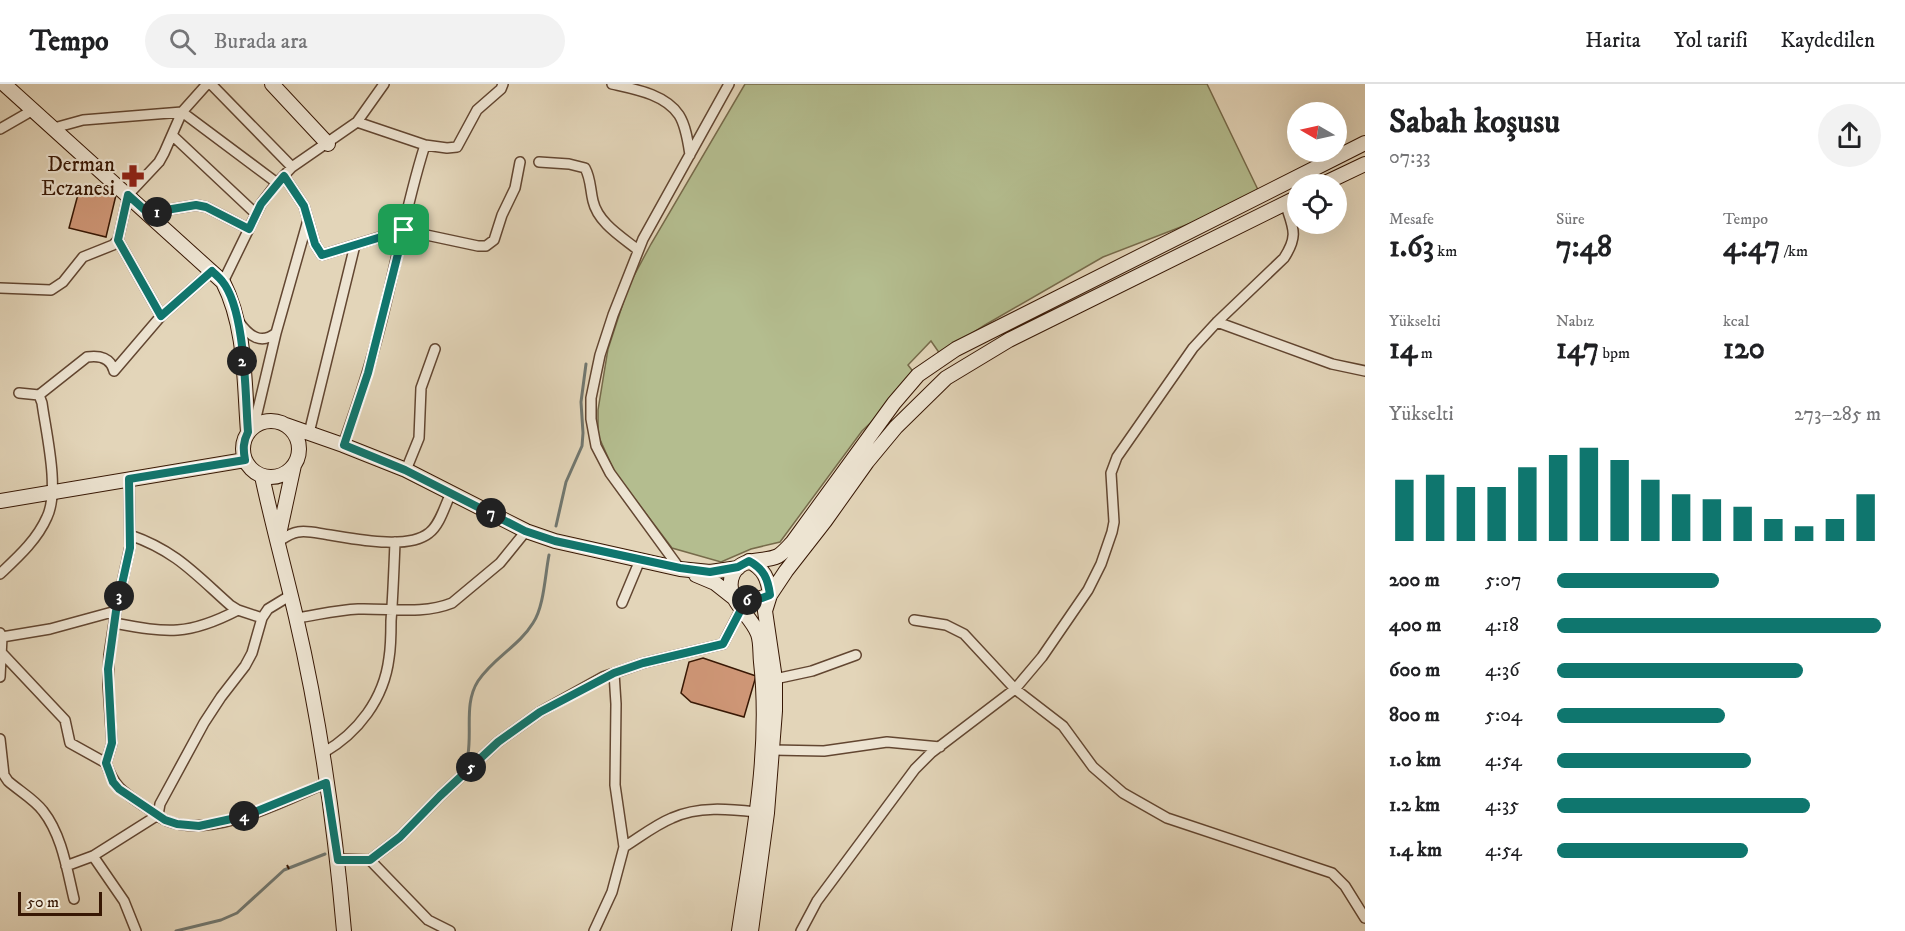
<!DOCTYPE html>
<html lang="tr">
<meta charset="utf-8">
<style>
:root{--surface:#fff;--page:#f2f2f2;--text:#202124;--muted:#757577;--line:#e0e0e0;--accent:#0f766e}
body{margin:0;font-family:"IM FELL DW Pica",serif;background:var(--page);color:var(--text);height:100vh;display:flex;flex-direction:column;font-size:22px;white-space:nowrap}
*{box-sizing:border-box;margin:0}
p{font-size:20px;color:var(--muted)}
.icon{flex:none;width:33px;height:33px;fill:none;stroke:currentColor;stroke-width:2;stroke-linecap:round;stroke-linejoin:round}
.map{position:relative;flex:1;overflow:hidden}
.sheet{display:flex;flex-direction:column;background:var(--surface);width:540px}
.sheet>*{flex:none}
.needle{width:39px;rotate:279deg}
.controls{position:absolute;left:1287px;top:18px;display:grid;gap:12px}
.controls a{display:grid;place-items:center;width:60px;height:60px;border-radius:50%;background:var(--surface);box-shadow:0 6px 24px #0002;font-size:30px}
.scale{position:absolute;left:18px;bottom:15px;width:84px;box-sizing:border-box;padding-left:6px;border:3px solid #371704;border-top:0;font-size:16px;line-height:21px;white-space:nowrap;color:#371704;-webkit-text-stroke:4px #ede4d2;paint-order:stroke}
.pin{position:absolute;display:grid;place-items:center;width:51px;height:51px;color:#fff;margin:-26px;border-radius:12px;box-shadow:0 3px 9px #0006}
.km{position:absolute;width:30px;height:30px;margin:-15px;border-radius:50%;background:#222;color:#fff;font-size:16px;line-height:30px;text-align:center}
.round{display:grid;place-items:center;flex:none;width:63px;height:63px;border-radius:32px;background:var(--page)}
.summary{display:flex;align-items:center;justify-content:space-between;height:102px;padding:0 24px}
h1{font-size:33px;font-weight:700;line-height:45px}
.figures{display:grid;grid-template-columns:repeat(3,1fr);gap:9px;height:102px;padding:6px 24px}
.figures div{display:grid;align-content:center}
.figures b{font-size:30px;font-weight:700}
.figures small{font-size:16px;font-weight:400}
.figures p{font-size:16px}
.chart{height:168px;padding:12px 24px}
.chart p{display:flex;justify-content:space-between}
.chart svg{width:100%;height:108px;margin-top:6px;stroke:var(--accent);stroke-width:6}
ul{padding:0 24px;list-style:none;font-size:20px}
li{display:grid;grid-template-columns:96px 72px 1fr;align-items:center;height:45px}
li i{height:15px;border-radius:8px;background:var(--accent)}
header{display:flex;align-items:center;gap:36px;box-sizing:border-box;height:84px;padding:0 30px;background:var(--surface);border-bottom:2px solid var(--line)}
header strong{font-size:28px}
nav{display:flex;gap:33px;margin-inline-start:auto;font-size:21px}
.search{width:420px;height:54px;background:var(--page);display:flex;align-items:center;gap:15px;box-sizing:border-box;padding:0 21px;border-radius:33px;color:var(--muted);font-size:22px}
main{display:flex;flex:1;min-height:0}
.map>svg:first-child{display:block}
.green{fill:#b4bd8f;stroke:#766a4a;stroke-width:1.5}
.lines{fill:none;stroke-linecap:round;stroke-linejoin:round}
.stream{stroke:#71776f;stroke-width:3}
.building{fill:#ce9676;stroke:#371704;stroke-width:1.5}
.street-casing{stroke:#624631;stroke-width:12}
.secondary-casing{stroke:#371704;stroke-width:16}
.path{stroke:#371704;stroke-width:2;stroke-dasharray:4.5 3;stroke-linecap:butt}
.street{stroke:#ede4d2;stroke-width:9}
.secondary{stroke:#ede4d2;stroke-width:14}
.route-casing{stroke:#fff;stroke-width:12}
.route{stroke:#0f766e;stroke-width:8}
.labels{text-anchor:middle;stroke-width:4.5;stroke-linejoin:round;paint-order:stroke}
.poi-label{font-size:21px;fill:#371704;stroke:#ede4d2;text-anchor:end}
</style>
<header>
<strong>Tempo</strong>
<div class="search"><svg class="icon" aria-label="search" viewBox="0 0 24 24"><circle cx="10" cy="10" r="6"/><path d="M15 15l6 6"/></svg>Burada ara</div>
<nav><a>Harita</a><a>Yol tarifi</a><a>Kaydedilen</a></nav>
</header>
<main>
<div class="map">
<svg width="1365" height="847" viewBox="0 0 1365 847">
<rect width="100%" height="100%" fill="#e3d5b9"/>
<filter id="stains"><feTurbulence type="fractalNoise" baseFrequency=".00333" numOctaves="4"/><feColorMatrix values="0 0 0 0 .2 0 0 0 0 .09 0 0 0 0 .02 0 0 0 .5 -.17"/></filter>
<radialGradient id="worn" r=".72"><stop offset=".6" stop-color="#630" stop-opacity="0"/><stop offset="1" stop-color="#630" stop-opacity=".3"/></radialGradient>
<path class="green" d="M745 0H1207L1261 112 1103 173 985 241 940 270 931 257 908 281 918 294 862 347 780 458 751 465 721 478 672 464 615 389 598 351V326L608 265 629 201 651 160Z"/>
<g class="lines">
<path class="stream" d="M556 442 566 398 582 362 583 349 581 318 586 280
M468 670C472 646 464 619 478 597 493 574 519 562 533 539 544 523 545 491 549 471
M176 847 221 836 237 829 284 786 325 770"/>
</g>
<path class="building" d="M80 103 116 111 106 153 69 144Z
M703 574 756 592 744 633 691 618 681 609 689 578Z"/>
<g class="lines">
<g class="street-casing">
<path id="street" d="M211 0 292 83
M612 0C634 5 665 10 679 31 686 42 688 58 690 71
M54 44 83 36 182 28 277 99
M0 45 33 26
M172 51 256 130
M425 61 447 64 457 63 477 26 501 5 503 0
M539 78 569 80 585 84C591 95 590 105 593 117 598 139 622 153 638 166
M284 92 304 122 315 160 322 171 403 146 478 162H486L494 156 502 131 515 104 520 78
M148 129 196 121 206 123 249 145
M118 156 161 232
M223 198 261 120 277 99 292 83 357 38 384 0
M0 204 51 206 63 198 83 173 113 161 118 156 128 111 159 78 164 69 182 28 207 0
M239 238C249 252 261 261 276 249
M1217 238 1332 280 1365 287
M114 287 161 232 212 187
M39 311 87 273C100 271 111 274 114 287
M254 342 276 249 308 136
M309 349 355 161
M343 361C357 322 370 283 380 243 396 182 406 120 425 61L357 38
M406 386 419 354 421 304 435 265
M130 451C176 467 195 490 230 521L238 526 262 534
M278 458C284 454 290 449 298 448 308 446 320 450 330 451 355 455 408 466 429 449 440 441 445 421 451 409
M680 485 610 389 596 362 591 335V314L600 271 613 231 643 155 729 0
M0 490C18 473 37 456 47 433 60 406 46 349 42 319L39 311 19 309
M622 519 640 476
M296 534C317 531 337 526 358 525 390 524 422 531 452 519L500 479 526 447
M914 536 946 541 964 550 1015 605 1063 642 1093 683 1123 709 1167 734 1332 789 1345 802 1365 834
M114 539C168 549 188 552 238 526
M0 549 2 553 0 593
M2 553 50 545 116 527
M1 568 65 636 70 659 106 679C114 703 123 708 144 722 152 727 159 734 167 737 213 755 284 717 326 699
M614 589 616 620 615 701 624 763
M775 595 812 587 856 571
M0 655 4 691 8 697C18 706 35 716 43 727 62 751 67 786 74 815
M772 666 824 667 887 658 940 663
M323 669C358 649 384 615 389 574 391 562 391 549 391 537 393 511 394 484 395 458
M106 679 112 659 108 600 109 571 116 527 130 463 129 395
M93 772 124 817 136 847
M338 775 370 776 428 836 450 847
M370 776 400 753 440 712 498 658 540 628 603 593 643 579 723 560 743 521
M66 782 93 772 158 731 160 720 204 639 221 613 245 582 252 569 262 534 268 525 291 511
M594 847 612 808 624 763C640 753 655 741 672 734 698 722 729 725 756 728
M801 847 817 817 915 685 931 669 1015 605 1042 573 1088 506 1101 480 1112 448 1114 438 1111 389 1117 373 1193 264 1217 238 1284 174C1299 151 1293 144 1285 119"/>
</g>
<g class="secondary-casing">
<path id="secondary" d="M4 0 223 198C246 243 244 298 248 348
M272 0 328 60
M1323 100 1365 80
M243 365a28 28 0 1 1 56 0a28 28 0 1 1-56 0Z
M286 341 343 361 406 386 526 447 555 457 680 485 710 488 738 484
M262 392C272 439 285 486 296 533 320 636 335 742 344 847
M0 417 245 376
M278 455 294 381
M696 491 715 499 734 514 755 516 770 511C768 494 764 485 749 477
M739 847C752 759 771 667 761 578 760 569 761 558 758 550 751 530 722 514 733 490 742 472 764 479 778 472 783 469 788 463 792 459L894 319 918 291 956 265 1365 59
M751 847 767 729 775 627V595L765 527 770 511 786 487 825 437 867 378 896 343 946 294 1009 256 1298 113"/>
</g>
<path class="path" d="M287 781 290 787"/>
<use href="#street" class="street"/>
<use href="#secondary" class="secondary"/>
</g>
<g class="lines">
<g class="route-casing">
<path id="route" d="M284 92 304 122 315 160 322 171 404 146 368 289 344 361 405 386 525 447 555 457 680 484 710 488 738 483 749 477C764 485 768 495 770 511L762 514 746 516 723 560 643 579 614 589 540 628 498 658 440 712 400 753 370 776H338L326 699 245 732 199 742 177 740 165 736 119 705 113 698 106 679 112 659 108 585 116 527 130 464 129 395 245 376C243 365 243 358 248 348 245 311 246 226 222 197 219 193 215 190 212 187L161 232 118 156 128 111 148 129 196 121 206 123 249 145 261 120Z"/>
</g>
<use href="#route" class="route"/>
</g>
<defs>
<g id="pharmacy-bare" transform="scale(1.8)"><path d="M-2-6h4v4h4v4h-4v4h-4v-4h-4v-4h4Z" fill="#8f2418" stroke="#ede4d2" stroke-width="2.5" paint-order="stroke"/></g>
</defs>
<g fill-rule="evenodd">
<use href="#pharmacy-bare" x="133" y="92"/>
</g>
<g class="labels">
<g class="poi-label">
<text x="115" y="87">Derman<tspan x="115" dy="24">Eczanesi</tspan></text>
</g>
</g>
<rect width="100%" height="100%" filter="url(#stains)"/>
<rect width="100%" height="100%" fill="url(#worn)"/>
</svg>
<div class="controls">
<a><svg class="needle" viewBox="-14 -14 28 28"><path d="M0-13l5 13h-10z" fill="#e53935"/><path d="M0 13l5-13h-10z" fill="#757577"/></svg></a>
<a><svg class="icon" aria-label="locate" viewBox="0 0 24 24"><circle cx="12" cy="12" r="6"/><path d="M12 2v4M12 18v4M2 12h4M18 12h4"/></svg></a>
</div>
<div class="scale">50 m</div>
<div class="pin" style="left:404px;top:146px;background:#1e9e55"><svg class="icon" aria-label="arrive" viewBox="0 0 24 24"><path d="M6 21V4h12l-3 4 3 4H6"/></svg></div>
<b class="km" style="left:157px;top:128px">1</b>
<b class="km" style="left:242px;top:277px">2</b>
<b class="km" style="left:119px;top:512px">3</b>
<b class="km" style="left:244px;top:732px">4</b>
<b class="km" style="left:471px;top:683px">5</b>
<b class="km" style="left:747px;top:516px">6</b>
<b class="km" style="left:491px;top:429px">7</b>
</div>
<section class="sheet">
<div class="summary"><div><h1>Sabah koşusu</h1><p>07:33</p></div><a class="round"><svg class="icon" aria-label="share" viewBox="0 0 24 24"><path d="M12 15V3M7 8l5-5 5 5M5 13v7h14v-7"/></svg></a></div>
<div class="figures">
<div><p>Mesafe</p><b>1.63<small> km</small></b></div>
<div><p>Süre</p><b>7:48</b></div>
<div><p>Tempo</p><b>4:47<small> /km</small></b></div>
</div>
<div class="figures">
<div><p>Yükselti</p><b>14<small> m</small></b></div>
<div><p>Nabız</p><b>147<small> bpm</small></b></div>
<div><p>kcal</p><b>120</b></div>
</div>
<div class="chart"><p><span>Yükselti</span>273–285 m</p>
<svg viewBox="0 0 160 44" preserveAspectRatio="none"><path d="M5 44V19M15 44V17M25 44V22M35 44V22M45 44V14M55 44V9M65 44V6M75 44V11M85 44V19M95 44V25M105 44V27M115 44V30M125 44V35M135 44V38M145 44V35M155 44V25"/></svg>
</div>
<ul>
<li><b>200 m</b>5:07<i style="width:50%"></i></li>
<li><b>400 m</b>4:18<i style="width:100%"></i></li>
<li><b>600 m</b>4:36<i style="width:76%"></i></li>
<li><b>800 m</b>5:04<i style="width:52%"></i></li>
<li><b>1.0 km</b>4:54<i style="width:60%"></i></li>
<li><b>1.2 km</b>4:35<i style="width:78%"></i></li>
<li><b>1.4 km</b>4:54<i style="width:59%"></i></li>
</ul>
</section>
</main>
